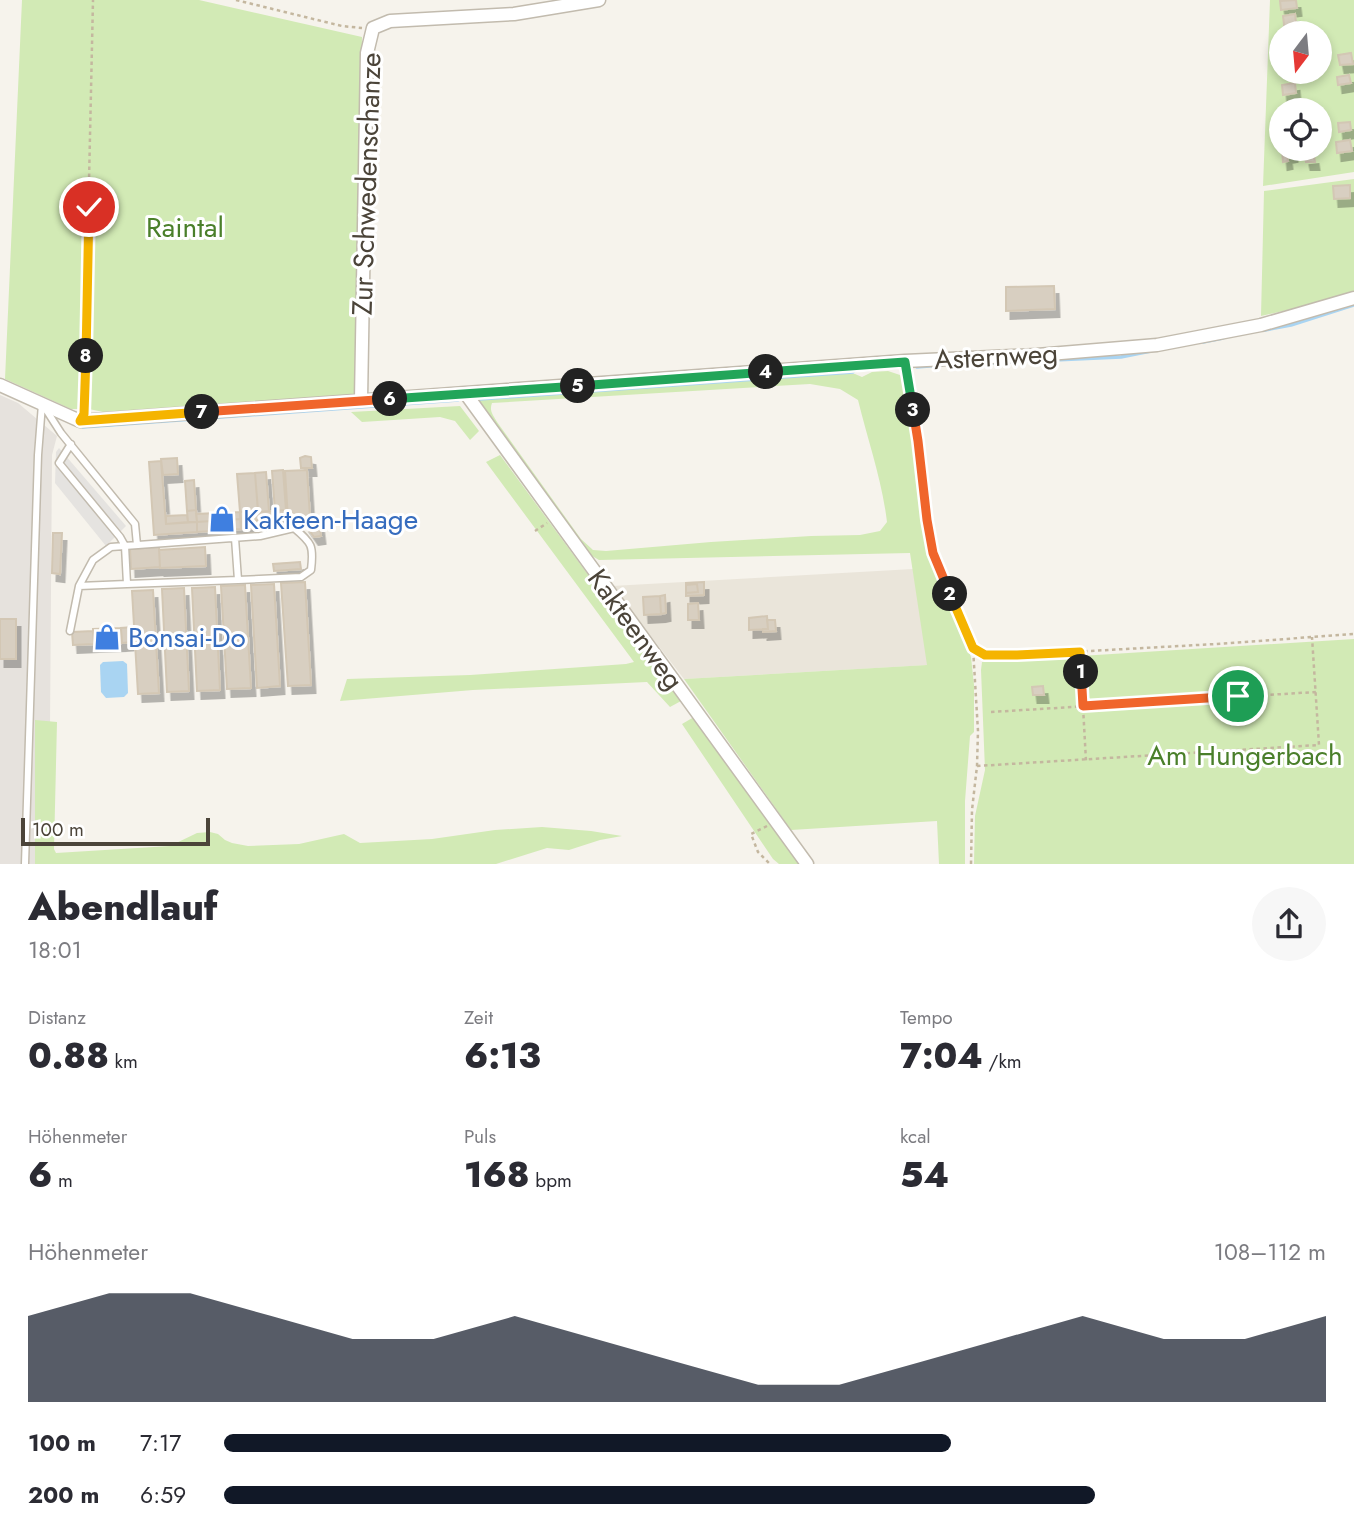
<!DOCTYPE html>
<html lang="de">
<meta charset="utf-8">
<style>
:root{--surface:#fff;--page:#f7f7f7;--text:#2b2b33;--muted:#7c7c81;--accent:#111827}
body{margin:0;font-family:Jost,sans-serif;background:var(--page);color:var(--text);height:100vh;display:flex;flex-direction:column;font-size:26px;white-space:nowrap}
*{box-sizing:border-box;margin:0}
p{font-size:23px;color:var(--muted)}
.icon{flex:none;width:38px;height:38px;fill:none;stroke:currentColor;stroke-width:2;stroke-linecap:round;stroke-linejoin:round}
.map{position:relative;height:864px;overflow:hidden}
.drawer{display:flex;flex-direction:column;background:var(--surface);flex:1}
.drawer>*{flex:none}
.needle{width:46px;rotate:196deg}
.fabs{position:absolute;left:1269px;top:21px;display:grid;gap:14px}
.fabs a{display:grid;place-items:center;width:63px;height:63px;border-radius:50%;background:var(--surface);box-shadow:0 4px 10px #0003;font-size:35px}
.scale{position:absolute;left:21px;bottom:18px;width:189px;box-sizing:border-box;padding-left:7px;border:4px solid #4b4439;border-top:0;font-size:19px;line-height:24px;white-space:nowrap;color:#4b4439;-webkit-text-stroke:5px #fff;paint-order:stroke}
.pin{position:absolute;display:grid;place-items:center;width:60px;height:60px;color:#fff;margin:-30px;border:4px solid #fff;border-radius:50%;box-shadow:0 2px 7px #0007}
.km{position:absolute;width:35px;height:35px;margin:-18px;border-radius:50%;background:#222;color:#fff;font-size:19px;line-height:35px;text-align:center}
.round{display:grid;place-items:center;flex:none;width:74px;height:74px;border-radius:37px;background:var(--page)}
.head{display:flex;align-items:center;justify-content:space-between;height:119px;padding:0 28px}
h1{font-size:38px;font-weight:800;line-height:52px}
.stats{display:grid;grid-template-columns:repeat(3,1fr);gap:10px;height:119px;padding:7px 28px}
.stats div{display:grid;align-content:center}
.stats b{font-size:35px;font-weight:800}
.stats small{font-size:19px;font-weight:400}
.stats p{font-size:19px}
.chart{height:196px;padding:14px 28px}
.chart p{display:flex;justify-content:space-between}
.chart svg{width:100%;height:126px;margin-top:7px;fill:var(--accent);opacity:.7}
ul{padding:0 28px;list-style:none;font-size:23px}
li{display:grid;grid-template-columns:112px 84px 1fr;align-items:center;height:52px}
li i{height:18px;border-radius:9px;background:var(--accent)}
.map>svg:first-child{display:block}
.residential{fill:#eae5da}
.industrial{fill:#e6e2dd}
.green{fill:#d2eab5;fill-rule:evenodd}
.parking{fill:#e5e3e0}
.water{fill:#a9d4f2}
.lines{fill:none;stroke-linecap:round;stroke-linejoin:round}
.stream{stroke:#a9d4f2;stroke-width:3.5}
.building{fill:#d8cfc1;stroke:#d3c7b4;stroke-width:2;filter:url(#shadow)}
.service-casing{stroke:#c2bbae;stroke-width:9}
.minor-casing{stroke:#c2bbae;stroke-width:15}
.path{stroke:#c4b79f;stroke-width:2.5;stroke-dasharray:3.5 3.5;stroke-linecap:butt}
.service{stroke:#fff;stroke-width:6}
.minor{stroke:#fff;stroke-width:12}
.split-1-casing{stroke:#fff;stroke-width:14}
.split-2-casing{stroke:#fff;stroke-width:14}
.split-3-casing{stroke:#fff;stroke-width:14}
.split-4-casing{stroke:#fff;stroke-width:14}
.split-5-casing{stroke:#fff;stroke-width:14}
.split-6-casing{stroke:#fff;stroke-width:14}
.split-7-casing{stroke:#fff;stroke-width:14}
.split-8-casing{stroke:#fff;stroke-width:14}
.split-9-casing{stroke:#fff;stroke-width:14}
.split-1{stroke:#f0652b;stroke-width:9}
.split-2{stroke:#f5b400;stroke-width:9}
.split-3{stroke:#f0652b;stroke-width:9}
.split-4{stroke:#22a559;stroke-width:9}
.split-5{stroke:#22a559;stroke-width:9}
.split-6{stroke:#22a559;stroke-width:9}
.split-7{stroke:#f0652b;stroke-width:9}
.split-8{stroke:#f5b400;stroke-width:9}
.split-9{stroke:#f5b400;stroke-width:9}
.labels{text-anchor:middle;stroke-width:6;stroke-linejoin:round;paint-order:stroke}
.street-label{font-size:28px;fill:#4b4439;stroke:#fff}
.park-label{font-size:28px;fill:#4a7f2a;stroke:#fff}
.shop-label{font-size:28px;fill:#366cbe;stroke:#fff;text-anchor:start}
</style>
<div class="map">
<svg width="1354" height="864" viewBox="0 0 1354 864">
<defs>
<filter id="shadow"><feDropShadow dx="4.5" dy="8" stdDeviation="0" flood-color="#0004"/></filter>
</defs>
<rect width="100%" height="100%" fill="#f6f3ec"/>
<path class="residential" d="M913 569 928 665 684 679 612 586Z"/>
<path class="industrial" d="M0 395 18 403 57 436 52 455 49 864H0Z"/>
<path class="green" d="M22 0H199L362 37 355 395 103 412 89 409H71L5 379Z
M1270 0H1354V172L1263 186ZM1281 33H1320V72H1281ZM1281 110H1320V149H1281Z
M1354 179V293L1348 296 1261 316 1264 191Z
M888 371 903 376 917 447 923 494V515L932 566 953 606 971 657 974 685V732L970 736 965 801V864H939L937 821 791 830 684 679 927 665 910 553 599 560 587 553 480 407 479 400 482 397 550 395 837 374H855L862 377 872 372ZM810 384 840 389 858 400C868 441 882 480 887 522L880 531 860 535 811 536 711 542 606 551 593 550 581 539 497 422C493 415 489 411 492 403Z
M460 406 479 431 470 440 455 421 440 417 362 422 351 412Z
M500 455 681 701 670 707 647 682 473 690 340 701 347 679 470 675 626 664 634 662 486 462Z
M1354 639V864H974L975 816 985 770 981 670 982 662Z
M694 717 801 864H779L773 859 682 724Z
M35 720 57 722 54 849 56 853 170 846 197 833 210 832 218 834 225 840 232 843 248 846 299 844 344 834 360 843 432 839 495 830 542 827 591 831 622 836 600 840 569 850 547 848 496 864H35Z"/>
<path class="parking" d="M59 448 126 526 106 546 55 483 56 452Z"/>
<path class="water" d="M123 661 127 664 128 693 124 697 106 698 101 692 100 665 103 662Z"/>
<g class="lines">
<path class="stream" d="M1265 330 1291 325 1354 305
M1203 342 1223 338
M967 364 1121 357 1151 351
M917 367 942 365
M480 399 853 372
M83 427C208 419 333 410 458 400"/>
</g>
<path class="building" d="M1296 0 1297 8 1281 10 1280 1Z
M1295 14 1297 31 1285 33 1283 16Z
M1351 53 1353 64 1340 65 1338 55Z
M1349 75 1351 83 1338 85 1337 77Z
M1295 83 1296 93 1283 95 1282 85Z
M1350 122 1351 130 1339 132 1338 123Z
M1350 140 1352 151 1337 153 1336 142Z
M1293 149V154L1287 155 1288 161 1283 162 1282 150Z
M1314 156 1315 162H1306L1305 157Z
M1350 185V198L1334 199 1333 186Z
M1054 286 1055 309 1006 311V287Z
M305 456 311 457 312 468H301L300 458Z
M177 458 178 474 163 475 161 459Z
M161 461 166 524 197 522V532L154 535 149 462Z
M283 470 286 510 275 511 272 471Z
M307 470 310 517 288 519 285 471Z
M266 472 269 511 258 512 255 473Z
M255 473 258 510 240 512 237 474Z
M194 480 196 510 187 511 185 481Z
M196 510 197 522H188L187 511Z
M258 510V512L287 510 288 519 254 521 255 528 241 529 240 512Z
M240 512 241 519 197 522 196 514Z
M187 515 188 522 166 524V516Z
M241 519V529L197 532V522Z
M312 520H319L321 536 314 537 305 524Z
M53 533H62L60 574 52 573Z
M159 547 160 567 131 569 130 549Z
M205 547 206 566 160 568 159 550Z
M300 562 301 569 274 571 273 564Z
M305 582 311 685 288 686 281 583Z
M704 582V595L686 596V593L698 592 697 584 686 585V583Z
M274 584 280 686 257 688 251 585Z
M697 584 698 592 686 593V585Z
M245 585 251 688 227 689 221 586Z
M215 587 220 690 197 691 192 588Z
M184 588 189 691 167 692 162 589Z
M153 590 159 693 138 694 132 591Z
M665 595 666 613 661 614 660 596Z
M660 596 661 614 644 615 643 597Z
M698 603 699 620H688V604Z
M767 616 768 629 749 630V618Z
M0 619H16V659H0Z
M767 620H775L776 631 763 632V629H768Z
M133 627 134 642 122 643 121 628Z
M121 628 122 643 94 644 93 629Z
M93 631 94 644 73 645 72 632Z
M1043 686 1044 695H1033L1032 687Z"/>
<g class="lines">
<g class="service-casing">
<path id="service" d="M45 408 61 433 135 524 137 545
M71 444 59 463 120 537 125 546 127 584 238 580
M79 586 93 560 111 547 260 536 294 528C312 543 314 546 311 570L301 577 238 580 235 538
M70 631 79 586 127 584
M25 864 38 455 42 404"/>
</g>
<g class="minor-casing">
<path id="minor" d="M0 385 80 421 905 361 1037 355 1157 345 1261 325 1354 298
M466 394 807 864
M361 400 367 53 373 28 390 21 514 14 599 0"/>
</g>
<path class="path" d="M236 0 342 26 362 28
M907 372 918 441 927 520 933 553 973 648 985 655H1017L1216 644 1354 634
M84 408 93 0
M535 531 547 523
M1080 652 1086 761
M991 712 1316 692
M977 766 1319 745 1312 637
M767 826 751 834 758 852 770 864
M971 864 972 810 977 766 978 731 973 648"/>
<use href="#service" class="service"/>
<use href="#minor" class="minor"/>
</g>
<g class="lines">
<g class="split-1-casing">
<path id="split-1" d="M1081 672 1083 706 1238 696"/>
</g>
<g class="split-2-casing">
<path id="split-2" d="M950 594 973 648 985 655H1017L1080 652 1081 672"/>
</g>
<g class="split-3-casing">
<path id="split-3" d="M913 410 918 441 927 520 933 553 950 594"/>
</g>
<g class="split-4-casing">
<path id="split-4" d="M766 372 905 362 913 410"/>
</g>
<g class="split-5-casing">
<path id="split-5" d="M578 386 766 372"/>
</g>
<g class="split-6-casing">
<path id="split-6" d="M390 399 578 386"/>
</g>
<g class="split-7-casing">
<path id="split-7" d="M202 412 390 399"/>
</g>
<g class="split-8-casing">
<path id="split-8" d="M86 356 84 414 80 421 202 412"/>
</g>
<g class="split-9-casing">
<path id="split-9" d="M86 356 89 207"/>
</g>
<use href="#split-1" class="split-1"/>
<use href="#split-2" class="split-2"/>
<use href="#split-3" class="split-3"/>
<use href="#split-4" class="split-4"/>
<use href="#split-5" class="split-5"/>
<use href="#split-6" class="split-6"/>
<use href="#split-7" class="split-7"/>
<use href="#split-8" class="split-8"/>
<use href="#split-9" class="split-9"/>
</g>
<defs>
<g id="shop-bare" transform="scale(2.1)"><path d="M-5-2.5h2.3a2.7 3.5 0 0 1 5.4 0H5L5.5 6h-11ZM-1.5-2.5h3a1.5 2.3 0 0 0-3 0Z" fill="#3f7fe0" stroke="#fff" stroke-width="2.5" paint-order="stroke"/></g>
</defs>
<g fill-rule="evenodd">
<use href="#shop-bare" x="222" y="519"/>
<use href="#shop-bare" x="107" y="637"/>
</g>
<g class="labels">
<g class="street-label">
<text transform="translate(366 184) rotate(-88)" y="10">Zur Schwedenschanze</text>
<text transform="translate(996 356) rotate(-3)" y="10">Asternweg</text>
<text transform="translate(636 629) rotate(54)" y="10">Kakteenweg</text>
</g>
<g class="park-label">
<text x="185" y="237">Raintal</text>
<text x="1245" y="765">Am Hungerbach</text>
</g>
<g class="shop-label">
<text x="243" y="529">Kakteen-Haage</text>
<text x="128" y="647">Bonsai-Do</text>
</g>
</g>
</svg>
<div class="fabs">
<a><svg class="needle" viewBox="-14 -14 28 28"><path d="M0-13l5 13h-10z" fill="#e53935"/><path d="M0 13l5-13h-10z" fill="#7c7c81"/></svg></a>
<a><svg class="icon" aria-label="locate" viewBox="0 0 24 24"><circle cx="12" cy="12" r="6"/><path d="M12 2v4M12 18v4M2 12h4M18 12h4"/></svg></a>
</div>
<div class="scale">100 m</div>
<div class="pin" style="left:1238px;top:696px;background:#1e9e55"><svg class="icon" aria-label="arrive" viewBox="0 0 24 24"><path d="M6 21V4h12l-3 4 3 4H6"/></svg></div>
<div class="pin" style="left:89px;top:207px;background:#d93025"><svg class="icon" aria-label="check" viewBox="0 0 24 24"><path d="M5 12l5 5 9-10"/></svg></div>
<b class="km" style="left:1081px;top:672px">1</b>
<b class="km" style="left:950px;top:594px">2</b>
<b class="km" style="left:913px;top:410px">3</b>
<b class="km" style="left:766px;top:372px">4</b>
<b class="km" style="left:578px;top:386px">5</b>
<b class="km" style="left:390px;top:399px">6</b>
<b class="km" style="left:202px;top:412px">7</b>
<b class="km" style="left:86px;top:356px">8</b>
</div>
<section class="drawer">
<div class="head"><div><h1>Abendlauf</h1><p>18:01</p></div><a class="round"><svg class="icon" aria-label="share" viewBox="0 0 24 24"><path d="M12 15V3M7 8l5-5 5 5M5 13v7h14v-7"/></svg></a></div>
<div class="stats">
<div><p>Distanz</p><b>0.88<small> km</small></b></div>
<div><p>Zeit</p><b>6:13</b></div>
<div><p>Tempo</p><b>7:04<small> /km</small></b></div>
</div>
<div class="stats">
<div><p>Höhenmeter</p><b>6<small> m</small></b></div>
<div><p>Puls</p><b>168<small> bpm</small></b></div>
<div><p>kcal</p><b>54</b></div>
</div>
<div class="chart"><p><span>Höhenmeter</span>108–112 m</p>
<svg viewBox="0 0 160 44" preserveAspectRatio="none"><path d="M0 44V14L10 6L20 6L30 14L40 22L50 22L60 14L70 22L80 30L90 38L100 38L110 30L120 22L130 14L140 22L150 22L160 14V44z"/></svg>
</div>
<ul>
<li><b>100 m</b>7:17<i style="width:66%"></i></li>
<li><b>200 m</b>6:59<i style="width:79%"></i></li>
</ul>
</section>
